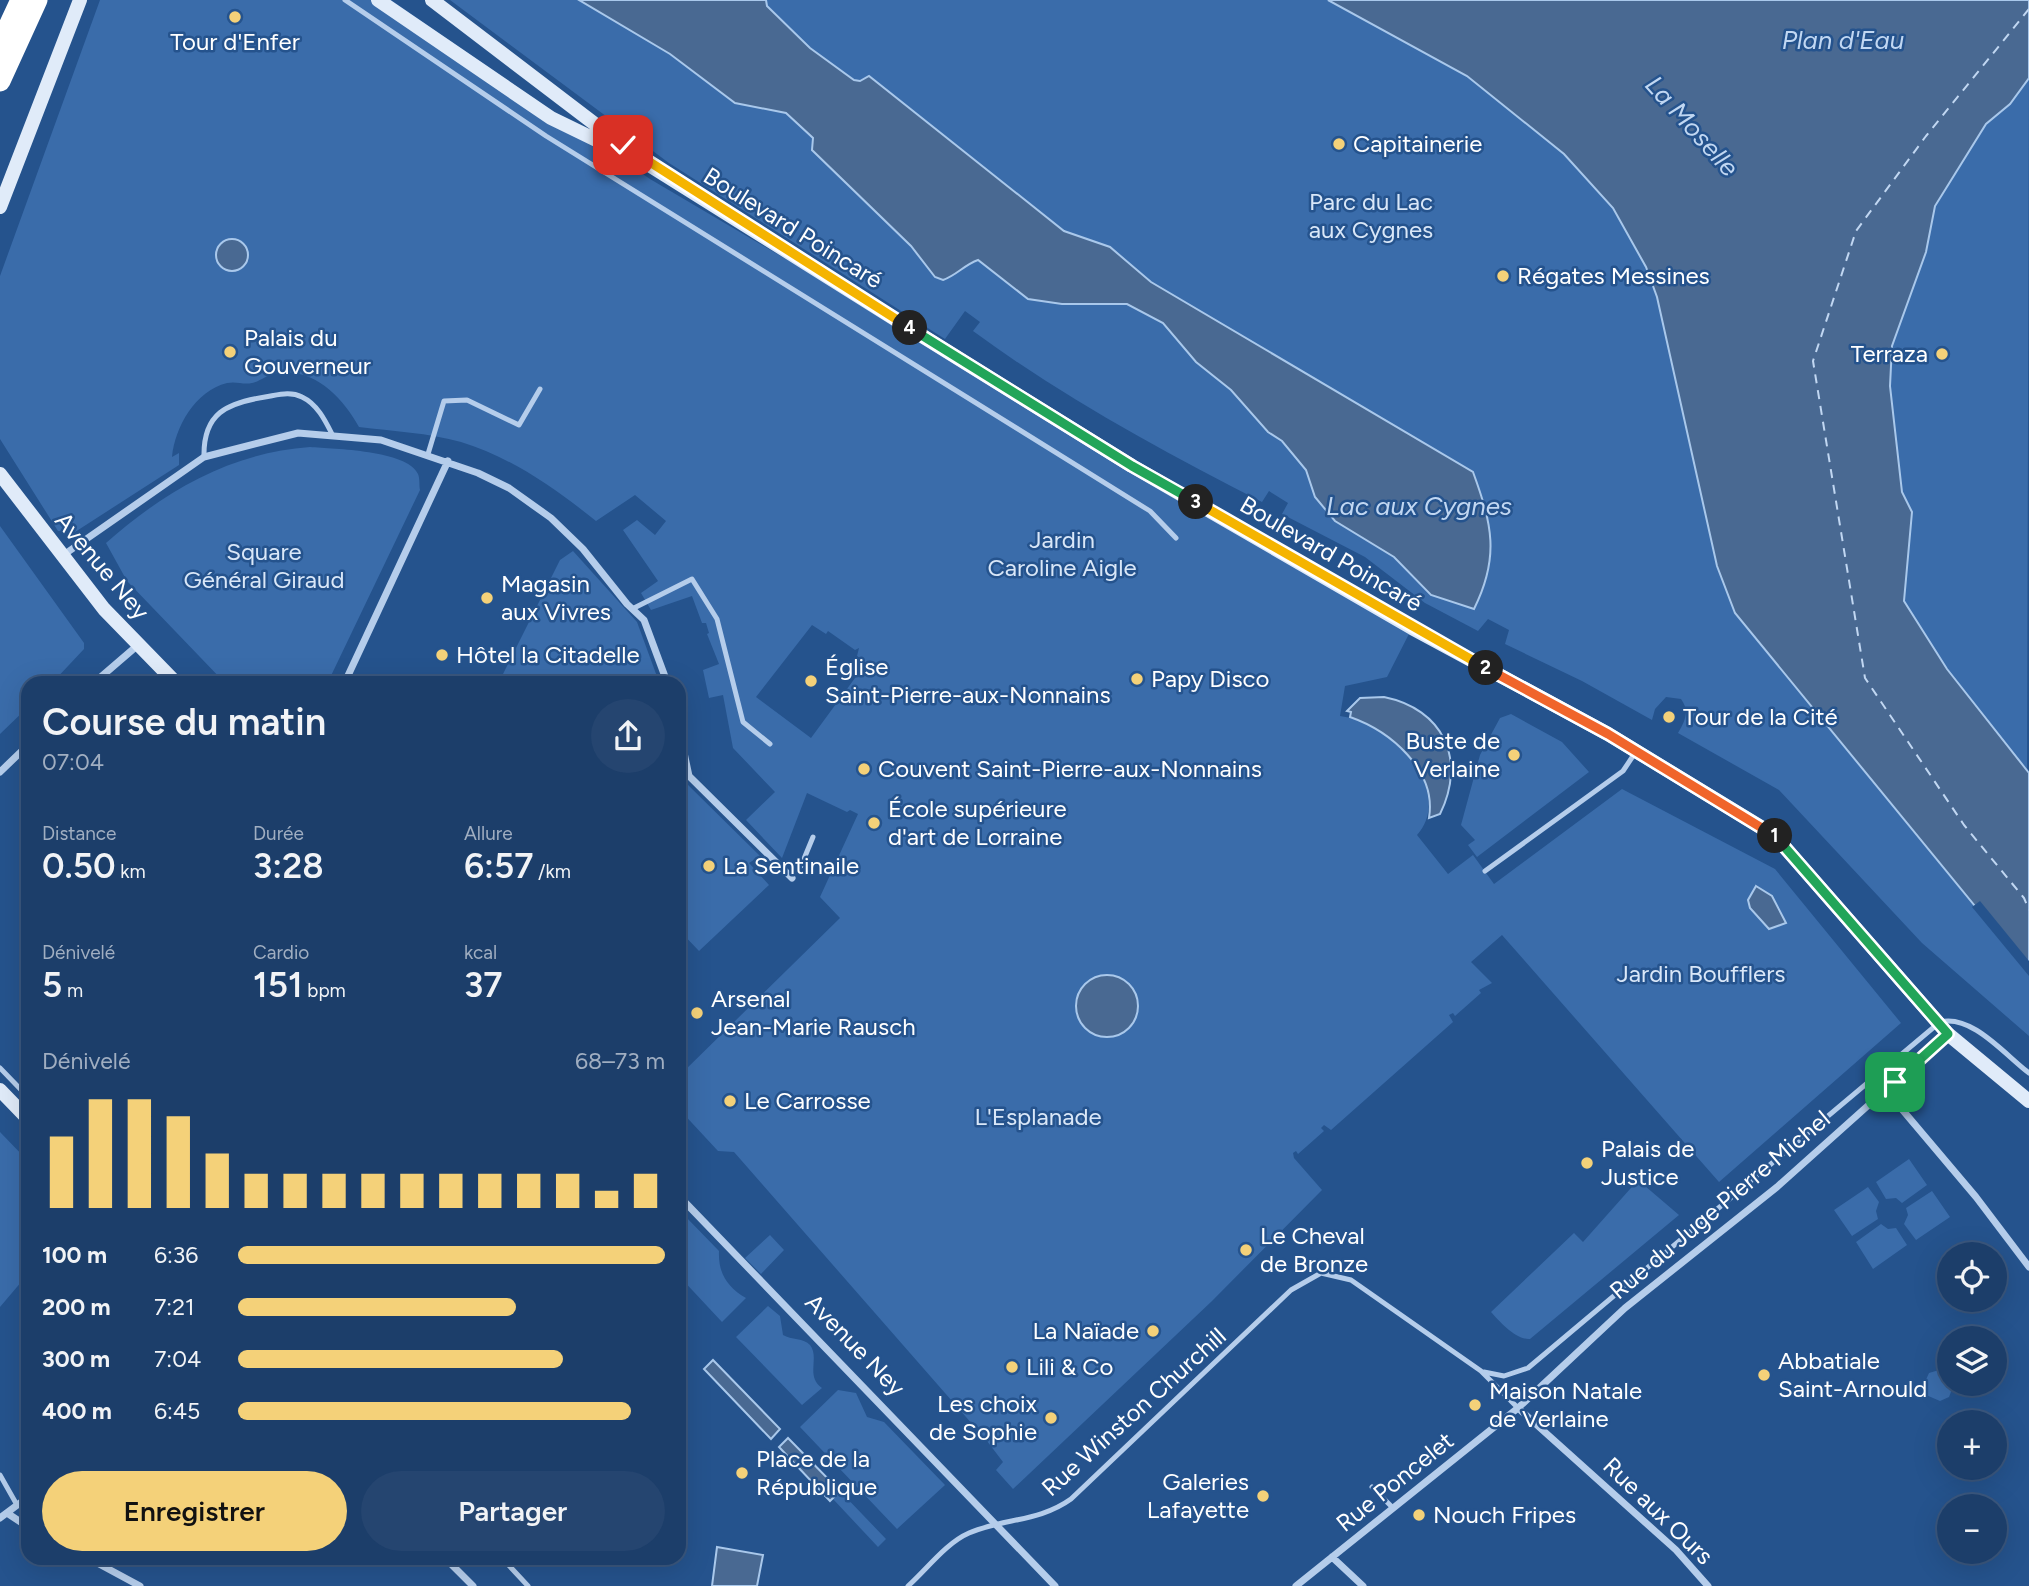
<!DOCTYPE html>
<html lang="fr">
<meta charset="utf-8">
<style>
:root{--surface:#1c3e6a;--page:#254570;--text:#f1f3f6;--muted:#a0aec1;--line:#3a577e;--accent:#f4d179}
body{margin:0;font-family:Figtree,sans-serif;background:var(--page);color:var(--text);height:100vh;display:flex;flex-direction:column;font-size:26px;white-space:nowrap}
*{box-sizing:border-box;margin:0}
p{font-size:23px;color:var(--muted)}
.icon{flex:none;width:38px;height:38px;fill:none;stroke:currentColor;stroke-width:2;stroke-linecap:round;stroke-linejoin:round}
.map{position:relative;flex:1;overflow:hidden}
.sheet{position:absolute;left:21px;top:676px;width:665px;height:889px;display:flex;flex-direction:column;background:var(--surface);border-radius:21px;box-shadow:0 7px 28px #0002,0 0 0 2px var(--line)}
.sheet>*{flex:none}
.fabs{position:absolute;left:1937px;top:1242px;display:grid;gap:14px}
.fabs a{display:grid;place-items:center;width:70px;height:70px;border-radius:50%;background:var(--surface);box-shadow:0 7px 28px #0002,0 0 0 2px var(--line);font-size:35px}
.pin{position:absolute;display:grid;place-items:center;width:60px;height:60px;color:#fff;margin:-30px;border-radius:14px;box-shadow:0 4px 10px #0006}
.km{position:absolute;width:35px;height:35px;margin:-18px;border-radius:50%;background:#222;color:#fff;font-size:19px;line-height:35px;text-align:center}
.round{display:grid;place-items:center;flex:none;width:74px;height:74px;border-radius:37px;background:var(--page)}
.headline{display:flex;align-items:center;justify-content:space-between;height:119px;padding:0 21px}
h1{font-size:38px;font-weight:600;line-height:52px}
.figures{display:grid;grid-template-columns:repeat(3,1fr);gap:10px;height:119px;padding:7px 21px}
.figures div{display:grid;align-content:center}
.figures b{font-size:35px;font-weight:600}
.figures small{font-size:19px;font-weight:400}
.figures p{font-size:19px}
.chart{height:196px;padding:14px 21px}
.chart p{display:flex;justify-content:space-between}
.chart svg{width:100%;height:126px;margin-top:7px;stroke:var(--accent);stroke-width:6}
.cta{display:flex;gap:14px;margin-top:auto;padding:14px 21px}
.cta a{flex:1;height:80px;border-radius:42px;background:var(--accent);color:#111;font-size:28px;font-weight:600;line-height:80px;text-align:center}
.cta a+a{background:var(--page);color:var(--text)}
ul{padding:0 21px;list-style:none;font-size:23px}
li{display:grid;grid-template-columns:112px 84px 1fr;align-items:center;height:52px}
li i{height:18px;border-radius:9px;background:var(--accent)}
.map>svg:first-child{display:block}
.green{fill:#3a6caa;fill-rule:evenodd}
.water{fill:#496992;stroke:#a9c8eb;stroke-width:2}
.pier{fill:#25538d}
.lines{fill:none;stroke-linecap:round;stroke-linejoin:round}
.ferry{stroke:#c1d7f2;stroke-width:2;stroke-dasharray:9 7;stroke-linecap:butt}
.lane{stroke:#b5cdeb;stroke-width:5}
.street{stroke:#b5cdeb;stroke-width:7}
.secondary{stroke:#e0ebf9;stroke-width:14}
.highway{stroke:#fff;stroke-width:21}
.split-1-casing{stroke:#fff;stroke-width:14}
.split-2-casing{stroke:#fff;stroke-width:14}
.split-3-casing{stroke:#fff;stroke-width:14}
.split-4-casing{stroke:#fff;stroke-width:14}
.split-5-casing{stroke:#fff;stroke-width:14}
.split-1{stroke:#22a559;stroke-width:9}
.split-2{stroke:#f0652b;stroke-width:9}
.split-3{stroke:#f5b400;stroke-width:9}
.split-4{stroke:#22a559;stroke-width:9}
.split-5{stroke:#f5b400;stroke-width:9}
.poi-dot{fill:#f4d179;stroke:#25538d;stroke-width:2.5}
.labels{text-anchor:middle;stroke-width:5;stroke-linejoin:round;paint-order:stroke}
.poi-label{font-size:24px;fill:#fff;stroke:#25538d;text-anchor:start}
.park-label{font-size:24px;fill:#d9e7f8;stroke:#25538d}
.street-label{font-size:24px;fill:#fff;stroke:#25538d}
.water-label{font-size:26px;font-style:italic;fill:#c1d7f2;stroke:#25538d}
</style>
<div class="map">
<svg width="2029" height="1586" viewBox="0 0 2029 1586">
<rect width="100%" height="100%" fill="#25538d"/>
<path class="green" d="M100 0H391L650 179 1412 628 1387 677 1345 686 1340 716C1351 718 1362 720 1372 725 1409 741 1449 800 1417 835L1448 874 1473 855 1494 884 1622 789 1775 869 1901 1023 1719 1182 1502 935 1471 962 1492 983 1479 990 1481 993 1455 1016 1453 1013 1449 1015 1453 1022 1331 1130 1324 1125 1321 1128 1324 1131 1298 1154 1296 1151 1293 1153 1294 1158 1322 1190 1212 1301 1013 1489 996 1470 1003 1462 987 1441 734 1152 718 1151 679 1109V1076L840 918 820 897 858 814 850 810 847 812 807 793 782 858 746 820 775 792 733 748 723 695 709 698 703 670 719 664 707 634 709 633 706 623H702L692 596 651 610 641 593 658 581 623 530 637 520 655 535 666 521 635 495 596 521C556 489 511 457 461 442 429 433 392 431 359 427 343 398 315 368 279 373 266 374 262 381 252 383 243 385 237 381 227 383 195 391 175 427 172 457L179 453V465L75 532 58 531 0 439V276ZM812 625 826 634 828 631 855 650 859 648 857 656 866 663 811 738 756 697Z
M450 0H579L670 54 735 103 786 113 813 138V150L911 246 935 277 943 280C957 275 964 265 978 260L1028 299 1062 304H1126L1163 323 1196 362 1231 390 1268 432 1282 441 1306 470 1315 497 1335 521 1394 557 1431 595 1474 609C1500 558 1492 524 1472 472L1151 282 1110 247 1064 231 810 48 767 6 766 0H1328L1467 76 1564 154 1613 208 1646 267 1657 297 1717 566 1735 613 2029 972V1036L1922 943 1779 790 1678 733C1685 721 1690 711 1681 699L1666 697 1655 709 1652 720 1582 681 1505 644 1509 630 1488 619 1478 631 1425 603 1365 557 1282 514 1288 503 1269 491 1262 502C1162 451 1064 398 973 331L980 322 965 311 945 339 669 163Z
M2029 78 2027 768 2029 773 1947 669 1904 601 1912 512 1902 492 1890 386 1892 346 1926 252 1935 206 1986 124 2010 104Z
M310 447C334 449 407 450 418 474 420 478 419 486 420 490L328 682H224L127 581 106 543C165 491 229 453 310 447Z
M0 526 84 643V649L53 682H28V707L0 734Z
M573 551 637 622 659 682H499L560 560Z
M1511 714 1562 742 1589 772 1477 857 1468 845 1475 840 1461 825 1480 755 1500 718Z
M679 766 682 779 760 856 749 863 769 885 699 951 679 930Z
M0 1132 28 1161V1274L0 1307Z
M1909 1159 1927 1185 1902 1203 1896 1198 1886 1199 1876 1182Z
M1638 1180 1679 1215 1530 1339C1516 1340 1500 1322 1491 1312L1574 1233 1583 1242Z
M1868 1187 1879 1202 1876 1211 1878 1219 1852 1236 1834 1210Z
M1932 1191 1950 1217 1916 1240 1904 1224 1908 1215 1906 1208Z
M685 1216 719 1251C718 1273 727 1287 746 1298L722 1322 679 1276V1223Z
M1881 1224 1888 1229 1896 1228 1907 1245 1873 1269 1856 1242Z
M770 1235 784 1250 761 1274 745 1258Z
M768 1306 780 1316 783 1335C791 1340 804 1338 810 1345 820 1358 805 1376 822 1388L802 1405 736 1337Z
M1939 1370 1949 1374 1950 1384H1954L1949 1397 1940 1401 1926 1395 1923 1386 1929 1373Z
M838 1390 856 1393 867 1417 884 1422 945 1485 897 1529 800 1427Z
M840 1491 886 1539 878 1547 833 1499Z"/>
<path class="water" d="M579 0H766L767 6 810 48 854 80 860 81 869 76 1064 231 1110 247 1151 282 1473 472C1492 524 1500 557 1474 609L1431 595 1394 557 1335 521 1315 497 1306 470 1282 441 1268 432 1231 390 1196 362 1163 323 1127 304H1062L1028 299 978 260C964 265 957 275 943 280L935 277 911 246 812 150 813 138 786 113 735 103 670 54Z
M1328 0H2029V78L2010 104 1986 124 1935 206 1926 252 1892 346 1890 386 1902 492 1912 512 1904 601 1947 669 2029 773V972L1735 613 1717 566 1657 297 1646 267 1613 208 1564 154 1467 76Z
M216 255a16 16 0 1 1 32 0a16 16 0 1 1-32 0Z
M1384 697C1443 709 1467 759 1440 814L1429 818C1437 770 1390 731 1350 717L1351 712 1347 711 1360 698Z
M1756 886 1772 896 1786 923 1769 929 1750 908 1748 900Z
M1076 1006a31 31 0 1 1 62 0a31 31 0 1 1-62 0Z
M713 1360 780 1429 771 1439 704 1369Z
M788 1438 840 1491 830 1501 779 1447Z
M717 1547 763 1555 757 1586H712Z"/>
<path class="pier" d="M1980 901 2029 961V976L1972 907Z"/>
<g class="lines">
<path class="ferry" d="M2029 9 1926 136 1856 231 1813 361 1865 678 1964 825 2024 898 2029 910"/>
<path class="lane" d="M345 0 546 136 1150 511 1176 538
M428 454 444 401 467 400 519 425 540 389
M204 457C203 413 227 403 265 397 278 395 290 391 302 397 317 404 325 420 332 434
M632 609 692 579 717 619 743 722 770 744
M1485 871 1623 771 1635 753
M790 876 801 866 813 837
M0 1068 28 1097
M1484 1372 1504 1376 1528 1368 1940 1022C1972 1014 2005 1055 2029 1073
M0 1475 17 1505
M1372 1487 1393 1508
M502 1558 528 1586
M908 1586C927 1569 946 1543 969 1533 1004 1518 1039 1522 1071 1499L1291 1290 1321 1273 1351 1280 1481 1371 1518 1408"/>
<path class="street" d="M62 556 204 457 298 433 381 440 478 473 509 488 551 518 583 549 627 604 644 620 667 682
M95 682 138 645
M345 682 448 461
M679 729 689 776 792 878
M0 772 28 745
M1900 1107 1976 1197 2029 1267
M679 1196 1055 1586
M1518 1408 1676 1550 1708 1586
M7 1513 28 1527
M0 1518 28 1497
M1332 1557 1363 1586
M88 1558 140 1586
M445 1558 473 1586
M1296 1586 1518 1408 1625 1308 1777 1187 1948 1034"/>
<path class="secondary" d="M378 0 551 118 623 153
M432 0 646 163 914 331 1132 466 1412 628 1608 734 1774 835 1948 1034 2029 1101
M0 207 80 0
M0 474 104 609 175 682
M0 1090 28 1119"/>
<path class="highway" d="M0 45 21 0
M0 81 37 0"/>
</g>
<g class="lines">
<g class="split-1-casing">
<path id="split-1" d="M1775 836 1948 1034 1895 1082"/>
</g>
<g class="split-2-casing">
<path id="split-2" d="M1486 668 1608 734 1775 836"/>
</g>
<g class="split-3-casing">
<path id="split-3" d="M1196 502 1486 668"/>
</g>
<g class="split-4-casing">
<path id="split-4" d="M910 328 1132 466 1196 502"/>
</g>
<g class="split-5-casing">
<path id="split-5" d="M623 145 910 328"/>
</g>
<use href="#split-1" class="split-1"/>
<use href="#split-2" class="split-2"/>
<use href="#split-3" class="split-3"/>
<use href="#split-4" class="split-4"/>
<use href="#split-5" class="split-5"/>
</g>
<g class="poi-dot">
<circle cx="235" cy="17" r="7"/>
<circle cx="1339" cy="144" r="7"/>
<circle cx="1503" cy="276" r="7"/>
<circle cx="230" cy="352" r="7"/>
<circle cx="1942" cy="354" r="7"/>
<circle cx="487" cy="598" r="7"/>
<circle cx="442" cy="655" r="7"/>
<circle cx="1137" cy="679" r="7"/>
<circle cx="811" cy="681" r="7"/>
<circle cx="1669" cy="717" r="7"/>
<circle cx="1514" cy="755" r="7"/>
<circle cx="864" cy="769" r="7"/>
<circle cx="874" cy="823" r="7"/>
<circle cx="709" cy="866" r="7"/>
<circle cx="697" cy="1013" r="7"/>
<circle cx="730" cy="1101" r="7"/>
<circle cx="1587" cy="1163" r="7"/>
<circle cx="1246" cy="1250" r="7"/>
<circle cx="1153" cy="1331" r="7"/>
<circle cx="1012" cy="1367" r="7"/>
<circle cx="1764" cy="1375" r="7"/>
<circle cx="1475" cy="1405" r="7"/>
<circle cx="1051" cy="1418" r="7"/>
<circle cx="742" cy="1473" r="7"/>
<circle cx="1263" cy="1496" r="7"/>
<circle cx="1419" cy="1515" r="7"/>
</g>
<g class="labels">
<g class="poi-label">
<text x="235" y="50" text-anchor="middle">Tour d'Enfer</text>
<text x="1353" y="152">Capitainerie</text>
<text x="1517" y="284">Régates Messines</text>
<text x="244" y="346">Palais du<tspan x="244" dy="28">Gouverneur</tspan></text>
<text x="1928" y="362" text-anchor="end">Terraza</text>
<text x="501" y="592">Magasin<tspan x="501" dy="28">aux Vivres</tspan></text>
<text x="456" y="663">Hôtel la Citadelle</text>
<text x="825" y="675">Église<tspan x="825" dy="28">Saint-Pierre-aux-Nonnains</tspan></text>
<text x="1151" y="687">Papy Disco</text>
<text x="1683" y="725">Tour de la Cité</text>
<text x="1500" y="749" text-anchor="end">Buste de<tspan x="1500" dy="28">Verlaine</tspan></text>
<text x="878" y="777">Couvent Saint-Pierre-aux-Nonnains</text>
<text x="888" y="817">École supérieure<tspan x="888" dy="28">d'art de Lorraine</tspan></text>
<text x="723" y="874">La Sentinaile</text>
<text x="711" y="1007">Arsenal<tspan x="711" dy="28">Jean-Marie Rausch</tspan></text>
<text x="744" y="1109">Le Carrosse</text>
<text x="1601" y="1157">Palais de<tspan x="1601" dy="28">Justice</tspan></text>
<text x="1260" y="1244">Le Cheval<tspan x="1260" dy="28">de Bronze</tspan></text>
<text x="1139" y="1339" text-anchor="end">La Naïade</text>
<text x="1778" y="1369">Abbatiale<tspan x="1778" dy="28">Saint-Arnould</tspan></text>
<text x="1026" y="1375">Lili &amp; Co</text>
<text x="1489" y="1399">Maison Natale<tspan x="1489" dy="28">de Verlaine</tspan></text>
<text x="1037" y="1412" text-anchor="end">Les choix<tspan x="1037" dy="28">de Sophie</tspan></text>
<text x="756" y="1467">Place de la<tspan x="756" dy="28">République</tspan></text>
<text x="1249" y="1490" text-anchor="end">Galeries<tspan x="1249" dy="28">Lafayette</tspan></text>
<text x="1433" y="1523">Nouch Fripes</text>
</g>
<g class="park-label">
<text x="1371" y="210">Parc du Lac<tspan x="1371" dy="28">aux Cygnes</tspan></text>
<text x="1062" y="548">Jardin<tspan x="1062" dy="28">Caroline Aigle</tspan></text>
<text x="264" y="560">Square<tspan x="264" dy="28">Général Giraud</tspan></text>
<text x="1701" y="982">Jardin Boufflers</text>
<text x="1038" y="1125">L'Esplanade</text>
</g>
<g class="street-label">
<text transform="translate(793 228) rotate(32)" y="8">Boulevard Poincaré</text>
<text transform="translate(1331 554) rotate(30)" y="8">Boulevard Poincaré</text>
<text transform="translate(102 566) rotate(50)" y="8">Avenue Ney</text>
<text transform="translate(1720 1205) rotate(-40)" y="8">Rue du Juge Pierre Michel</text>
<text transform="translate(855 1345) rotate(46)" y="8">Avenue Ney</text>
<text transform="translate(1134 1412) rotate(-42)" y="8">Rue Winston Churchill</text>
<text transform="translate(1395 1482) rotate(-39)" y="8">Rue Poncelet</text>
<text transform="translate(1658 1511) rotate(44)" y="8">Rue aux Ours</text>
</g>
<g class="water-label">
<text x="1843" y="49">Plan d'Eau</text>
<text transform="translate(1692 126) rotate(48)" y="9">La Moselle</text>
<text x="1419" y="515">Lac aux Cygnes</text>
</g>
</g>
</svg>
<div class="fabs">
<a><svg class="icon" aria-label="locate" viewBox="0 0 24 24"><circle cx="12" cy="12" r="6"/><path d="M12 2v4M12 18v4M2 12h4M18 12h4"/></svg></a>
<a><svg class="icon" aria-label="layers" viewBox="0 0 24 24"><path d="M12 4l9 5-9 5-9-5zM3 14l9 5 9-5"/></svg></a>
<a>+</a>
<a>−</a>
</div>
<div class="pin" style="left:1895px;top:1082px;background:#1e9e55"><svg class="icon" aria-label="arrive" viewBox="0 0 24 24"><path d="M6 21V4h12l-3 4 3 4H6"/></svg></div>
<div class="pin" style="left:623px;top:145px;background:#d93025"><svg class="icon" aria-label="check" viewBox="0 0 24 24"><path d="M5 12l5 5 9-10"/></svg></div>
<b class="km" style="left:1775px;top:836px">1</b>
<b class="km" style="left:1486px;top:668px">2</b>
<b class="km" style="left:1196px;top:502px">3</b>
<b class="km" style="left:910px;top:328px">4</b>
<section class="sheet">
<div class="headline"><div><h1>Course du matin</h1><p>07:04</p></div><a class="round"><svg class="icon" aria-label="share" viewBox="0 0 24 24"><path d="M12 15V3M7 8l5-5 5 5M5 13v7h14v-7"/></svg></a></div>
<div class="figures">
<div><p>Distance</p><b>0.50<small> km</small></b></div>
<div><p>Durée</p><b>3:28</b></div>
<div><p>Allure</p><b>6:57<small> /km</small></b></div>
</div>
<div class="figures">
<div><p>Dénivelé</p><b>5<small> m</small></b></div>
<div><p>Cardio</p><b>151<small> bpm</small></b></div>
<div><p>kcal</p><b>37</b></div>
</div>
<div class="chart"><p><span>Dénivelé</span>68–73 m</p>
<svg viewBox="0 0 160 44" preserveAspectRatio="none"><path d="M5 44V19M15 44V6M25 44V6M35 44V12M45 44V25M55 44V32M65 44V32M75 44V32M85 44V32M95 44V32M105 44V32M115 44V32M125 44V32M135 44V32M145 44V38M155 44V32"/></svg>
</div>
<ul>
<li><b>100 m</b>6:36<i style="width:100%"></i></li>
<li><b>200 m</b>7:21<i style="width:65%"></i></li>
<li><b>300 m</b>7:04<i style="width:76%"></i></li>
<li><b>400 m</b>6:45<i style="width:92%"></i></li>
</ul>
<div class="cta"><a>Enregistrer</a><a>Partager</a></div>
</section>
</div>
